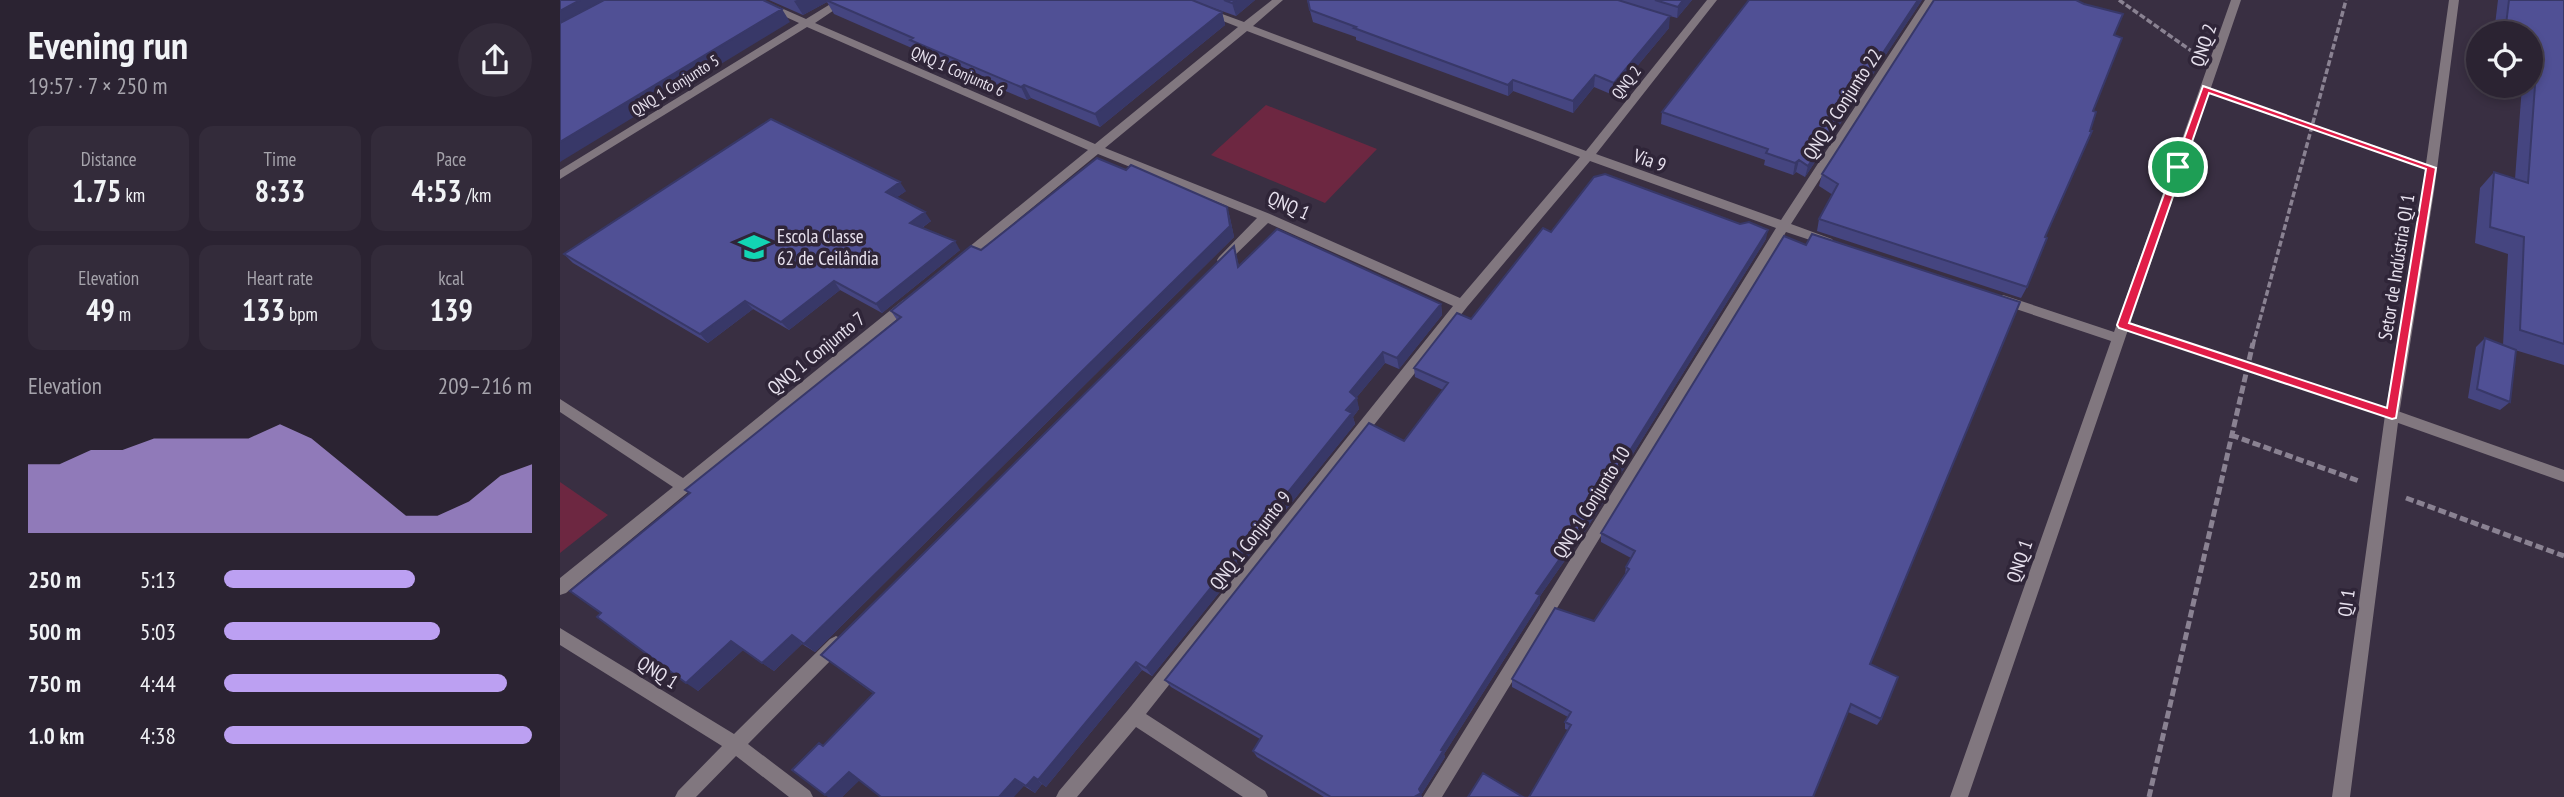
<!DOCTYPE html>
<meta charset="utf-8">
<style>
:root{--surface:#2b2332;--page:#332b3a;--text:#f1f3f6;--muted:#a6a4ac;--line:#47404d;--accent:#bca0f2}
body{margin:0;font-family:"PT Sans Narrow",sans-serif;background:var(--page);color:var(--text);height:100vh;display:flex;flex-direction:column;font-size:26px;white-space:nowrap}
*{box-sizing:border-box;margin:0}
p{font-size:23px;color:var(--muted)}
.icon{flex:none;width:38px;height:38px;fill:none;stroke:currentColor;stroke-width:2;stroke-linecap:round;stroke-linejoin:round}
.map{position:relative;flex:1;overflow:hidden}
.drawer{display:flex;flex-direction:column;background:var(--surface);width:560px}
.drawer>*{flex:none}
.tools{position:absolute;left:1906px;top:21px;display:grid;gap:14px}
.tools a{display:grid;place-items:center;width:77px;height:77px;border-radius:50%;background:var(--surface);box-shadow:0 4px 10px #0003,0 0 0 2px var(--line);font-size:35px}
.pin{position:absolute;display:grid;place-items:center;width:60px;height:60px;color:#fff;margin:-30px;border:4px solid #fff;border-radius:50%;box-shadow:0 2px 7px #0007}
.round{display:grid;place-items:center;flex:none;width:74px;height:74px;border-radius:37px;background:var(--page)}
.headline{display:flex;align-items:center;justify-content:space-between;height:119px;padding:0 28px}
h1{font-size:38px;font-weight:700;line-height:52px}
.figures{display:grid;grid-template-columns:repeat(3,1fr);gap:10px;height:119px;padding:7px 28px}
.figures div{display:grid;align-content:center;border-radius:14px;background:var(--page);text-align:center}
.figures b{font-size:30px;font-weight:700}
.figures small{font-size:19px;font-weight:400}
.figures p{font-size:19px}
.chart{height:196px;padding:14px 28px}
.chart p{display:flex;justify-content:space-between}
.chart svg{width:100%;height:126px;margin-top:7px;fill:var(--accent);opacity:.7}
ul{padding:0 28px;list-style:none;font-size:23px}
li{display:grid;grid-template-columns:112px 84px 1fr;align-items:center;height:52px}
li i{height:18px;border-radius:9px;background:var(--accent)}
main{display:flex;flex:1;min-height:0}
.map>svg:first-child{display:block}
.green{fill:#6d2741}
.lines{fill:none;stroke-linecap:round;stroke-linejoin:round}
.path-far1{stroke:#8a8292;stroke-width:3.5;stroke-dasharray:6 2.5;stroke-linecap:butt}
.path{stroke:#8a8292;stroke-width:5;stroke-dasharray:8 3.5;stroke-linecap:butt}
.minor{fill:#81777f;fill-rule:evenodd}
.tertiary{fill:#81777f;fill-rule:evenodd}
.wall{fill:#454580}
.shaded-wall{fill:#383868}
.building{fill:#505095;stroke:#383868;stroke-width:2}
.route{fill:#e11d48;stroke:#fff;stroke-width:2;fill-rule:evenodd}
.labels{text-anchor:middle;stroke-width:7;stroke-linejoin:round;paint-order:stroke}
.far-street-label{font-size:16px;fill:#e7e1ee;stroke:#2f2538}
.street-label{font-size:19px;fill:#e7e1ee;stroke:#2f2538}
.poi-label{font-size:19px;fill:#e7e1ee;stroke:#2f2538;text-anchor:start}
</style>
<main>
<section class="drawer">
<div class="headline"><div><h1>Evening run</h1><p>19:57 · 7 × 250 m</p></div><a class="round"><svg class="icon" aria-label="share" viewBox="0 0 24 24"><path d="M12 15V3M7 8l5-5 5 5M5 13v7h14v-7"/></svg></a></div>
<div class="figures">
<div><p>Distance</p><b>1.75<small> km</small></b></div>
<div><p>Time</p><b>8:33</b></div>
<div><p>Pace</p><b>4:53<small> /km</small></b></div>
</div>
<div class="figures">
<div><p>Elevation</p><b>49<small> m</small></b></div>
<div><p>Heart rate</p><b>133<small> bpm</small></b></div>
<div><p>kcal</p><b>139</b></div>
</div>
<div class="chart"><p><span>Elevation</span>209–216 m</p>
<svg viewBox="0 0 160 44" preserveAspectRatio="none"><path d="M0 44V20L10 20L20 15L30 15L40 11L50 11L60 11L70 11L80 6L90 11L100 20L110 29L120 38L130 38L140 33L150 24L160 20V44z"/></svg>
</div>
<ul>
<li><b>250 m</b>5:13<i style="width:62%"></i></li>
<li><b>500 m</b>5:03<i style="width:70%"></i></li>
<li><b>750 m</b>4:44<i style="width:92%"></i></li>
<li><b>1.0 km</b>4:38<i style="width:100%"></i></li>
</ul>
</section>
<div class="map">
<svg width="2004" height="797" viewBox="0 0 2004 797">
<rect width="100%" height="100%" fill="#392f42"/>
<path class="green" d="M706 105 817 149 765 203 651 155Z
M0 482 48 515 0 553Z"/>
<g class="lines">
<path class="path-far1" d="M1559 0 1633 52
M1667 96 1850 160
M1587 333 1623 345
M1693 345 1786 0"/>
<path class="path" d="M1617 343 1808 406
M1671 435 1799 481
M1846 498 2004 556
M1589 797 1693 343"/>
<path class="minor" d="M189 0H203L246 19 277 0H289L255 23 535 144 678 27 610 0H624L684 22 712 0H723L693 26 1026 151 1147 0H1157L1036 154 1221 220 1365 0H1375L1231 224 1272 239 1274 242 1272 245 1268 246 1226 232 882 797H863L1216 228 1030 161 907 307 586 714 705 791 708 797H683L576 727 517 797H496L499 791 568 710 893 306 708 223 667 263H659L657 260 659 257 697 218 538 154 406 262H398L396 259 398 256 528 150 247 27 0 179V170L239 23ZM687 31 1020 157 900 298 710 214 545 148Z
M1671 0H1681L1408 797H1390L1551 341 1438 303 1436 300 1443 295 1554 332Z
M348 298 355 303 353 306 6 593 0 595V578L113 487 0 412V399L123 478 343 300Z
M1832 409 2004 470V482L1827 419 1825 415 1827 411Z
M0 628 174 734 270 639 276 636 282 639 284 644 282 649 188 744 250 791 253 797H229L176 756 136 797H115L118 791 162 746 0 645Z"/>
<path class="tertiary" d="M1889 0H1899L1874 192 1839 415 1790 797H1772L1825 415 1862 192Z"/>
</g>
<path class="wall" d="M209 0H695L676 16 639 3 662 12 665 25 540 127 471 98 467 100 357 54 354 49 274 14 267 2 243 15Z
M747 0H1132L1117 18 1096 12 1109 28 1053 95 1034 87 1013 113 953 91 948 96 796 40V37L753 22Z
M1362 0 1245 177 1236 172 1233 175 1204 165 1205 160 1101 124 1102 112Z
M1938 0H2004V365L1955 350 1950 402 1940 410 1908 398 1916 347 1925 338 1943 345 1948 254 1915 243 1920 188 1934 172 1955 179 1962 86H1970V33H1934Z
M1554 35 1485 237 1467 287 1461 298 1257 231 1259 219 1273 195 1259 186 1262 174Z
M566 170 667 207 670 218 674 237 255 652 242 644 214 671 183 650 138 691 41 613 129 494 125 490 337 320 331 311 421 250Z
M346 191 337 197 371 221 362 228 400 250 322 313 280 290 229 330 193 309 148 343 13 263 4 254Z
M991 232 1206 239 1024 533 980 596V603L884 754 885 757 861 795 862 797H764L697 757 693 751 700 739 611 687 605 680 844 441 883 390 855 377 854 368 911 319Z
M674 246 679 266 881 304 882 315 839 369 825 363 796 398 799 409 793 417 795 424 592 676 582 670 486 787 482 784 475 793 464 786 299 780 282 797H268L263 746 314 694 261 655Z
M1041 533 1310 664 1321 719 1317 725 1288 712 1008 730 1005 729V722L1008 717 952 687V679L1034 621 1065 574 1066 567 1071 558 1041 542Z"/>
<path class="shaded-wall" d="M20 0H55L0 30V11Z
M237 0H271H266L267 2 243 15 234 1Z
M676 0H695L676 16 672 3Z
M1123 0H1132L1117 18 1118 7Z
M1358 0H1362L1245 177 1248 166Z
M222 9 230 22 0 162V142Z
M662 12 665 25 540 127 535 114Z
M1110 16 1109 28 1053 95 1054 83Z
M1035 75 1034 87 1013 113V101Z
M953 80V91L948 96V85Z
M464 85 471 98 467 100 461 87Z
M1239 160 1236 172 1233 175 1235 163Z
M340 182 346 191 332 201 326 192Z
M667 207 670 218 674 237 255 652 244 644Z
M365 212 371 221 356 232 350 223Z
M1208 230 1206 239 1024 533 980 596V603L884 754 885 757 861 795 862 797H854L881 750 976 593Z
M395 241 400 250 322 313 316 304Z
M274 281 280 290 229 330 221 322Z
M185 301 193 309 148 343 140 334Z
M881 304 882 315 839 369 837 358Z
M823 352 825 363 792 403 790 392Z
M797 398 799 409 793 417 795 424 592 676 586 668Z
M232 635 242 644 214 671 202 663Z
M171 641 183 650 138 691 126 683Z
M576 662 582 670 486 787 478 780Z
M289 772 300 780 282 797H268L265 795Z
M474 777 482 784 475 793 466 786Z
M455 779 464 786 454 797H439Z"/>
<path class="building" d="M0 0H20L0 11Z
M44 0H203L222 9 0 142V23Z
M266 0H632L662 12 535 114 464 85 461 87 350 40 353 38Z
M664 0H676L672 3Z
M748 0H1058L1110 16 1054 83 1035 75 1013 101 953 80 948 85 794 28 796 27 750 10Z
M1095 0H1123L1118 7Z
M1189 0H1358L1248 166 1239 160 1235 163 1206 153 1208 149 1102 112Z
M1374 0H1516L1524 4 1563 14 1554 35 1562 38 1533 111 1536 112 1530 131H1532L1485 237 1487 238 1467 287 1259 219 1278 184 1262 174Z
M1949 0H2004V344L1960 330 1964 237 1930 227 1934 172 1968 183 1978 43 1970 41V33H1945Z
M211 119 340 182 326 192 365 212 350 223 395 241 316 304 274 281 221 322 185 301 140 334 4 254Z
M537 158 566 170 571 165 667 207 670 226 244 644 232 635 202 663 171 641 126 683 37 617 41 613 10 591 130 493 125 490 341 317 331 311 411 246 421 250Z
M1045 174 1180 224 1189 222 1208 230 1024 524 976 593 980 595 881 750 883 751 859 789 861 793 854 797H771L693 751 702 736 605 680 809 423 844 441 888 383 854 368 897 313 911 319 983 228 991 232 1034 177Z
M717 229 881 304 837 358 823 352 790 392 797 398 786 410 792 413 586 668 576 662 478 780 474 777 466 786 455 779 439 797H321L289 772 265 795 232 770 259 743 263 746 314 693 261 655 674 246 678 267Z
M1252 234 1460 302 1310 664 1338 677 1321 719 1291 704 1253 797H969L1011 725 1005 722 1011 712 952 679 995 608 1034 621 1069 569 1066 567 1075 551 1041 533 1224 236 1246 245Z
M1925 338 1956 350 1950 402 1917 389Z
M923 773 963 797H908Z"/>
<path class="route" d="M1643 86 1876 168 1836 418 1832 419 1559 328 1557 325ZM1649 93 1866 169 1827 408 1569 323Z"/>
<defs>
<g id="school-bare" transform="scale(2.415)"><path d="M0-5L7-2L0 1L-7-2ZM-4 1L0 2.5L4 1V4Q0 6-4 4Z" fill="#12d5b4" stroke="#2f2538" stroke-width="2.5" paint-order="stroke"/></g>
</defs>
<g fill-rule="evenodd">
<use href="#school-bare" x="194" y="247"/>
</g>
<g class="labels">
<g class="far-street-label">
<text transform="translate(398 71) rotate(24)" y="6">QNQ 1 Conjunto 6</text>
<text transform="translate(1066 82) rotate(-52)" y="6">QNQ 2</text>
<text transform="translate(115 85) rotate(-32)" y="6">QNQ 1 Conjunto 5</text>
</g>
<g class="street-label">
<text transform="translate(1643 45) rotate(-71)" y="7">QNQ 2</text>
<text transform="translate(1282 104) rotate(-57)" y="7">QNQ 2 Conjunto 22</text>
<text transform="translate(1090 160) rotate(20)" y="7">Via 9</text>
<text transform="translate(729 205) rotate(24)" y="7">QNQ 1</text>
<text transform="translate(1836 267) rotate(-81)" y="7">Setor de Indústria QI 1</text>
<text transform="translate(256 353) rotate(-39)" y="7">QNQ 1 Conjunto 7</text>
<text transform="translate(1031 502) rotate(-58)" y="7">QNQ 1 Conjunto 10</text>
<text transform="translate(690 540) rotate(-52)" y="7">QNQ 1 Conjunto 9</text>
<text transform="translate(1459 561) rotate(-71)" y="7">QNQ 1</text>
<text transform="translate(1786 603) rotate(-82)" y="7">QI 1</text>
<text transform="translate(98 672) rotate(32)" y="7">QNQ 1</text>
</g>
<g class="poi-label">
<text x="217" y="243">Escola Classe<tspan x="217" dy="22">62 de Ceilândia</tspan></text>
</g>
</g>
</svg>
<div class="tools">
<a><svg class="icon" aria-label="locate" viewBox="0 0 24 24"><circle cx="12" cy="12" r="6"/><path d="M12 2v4M12 18v4M2 12h4M18 12h4"/></svg></a>
</div>
<div class="pin" style="left:1618px;top:167px;background:#1e9e55"><svg class="icon" aria-label="arrive" viewBox="0 0 24 24"><path d="M6 21V4h12l-3 4 3 4H6"/></svg></div>
</div>
</main>
